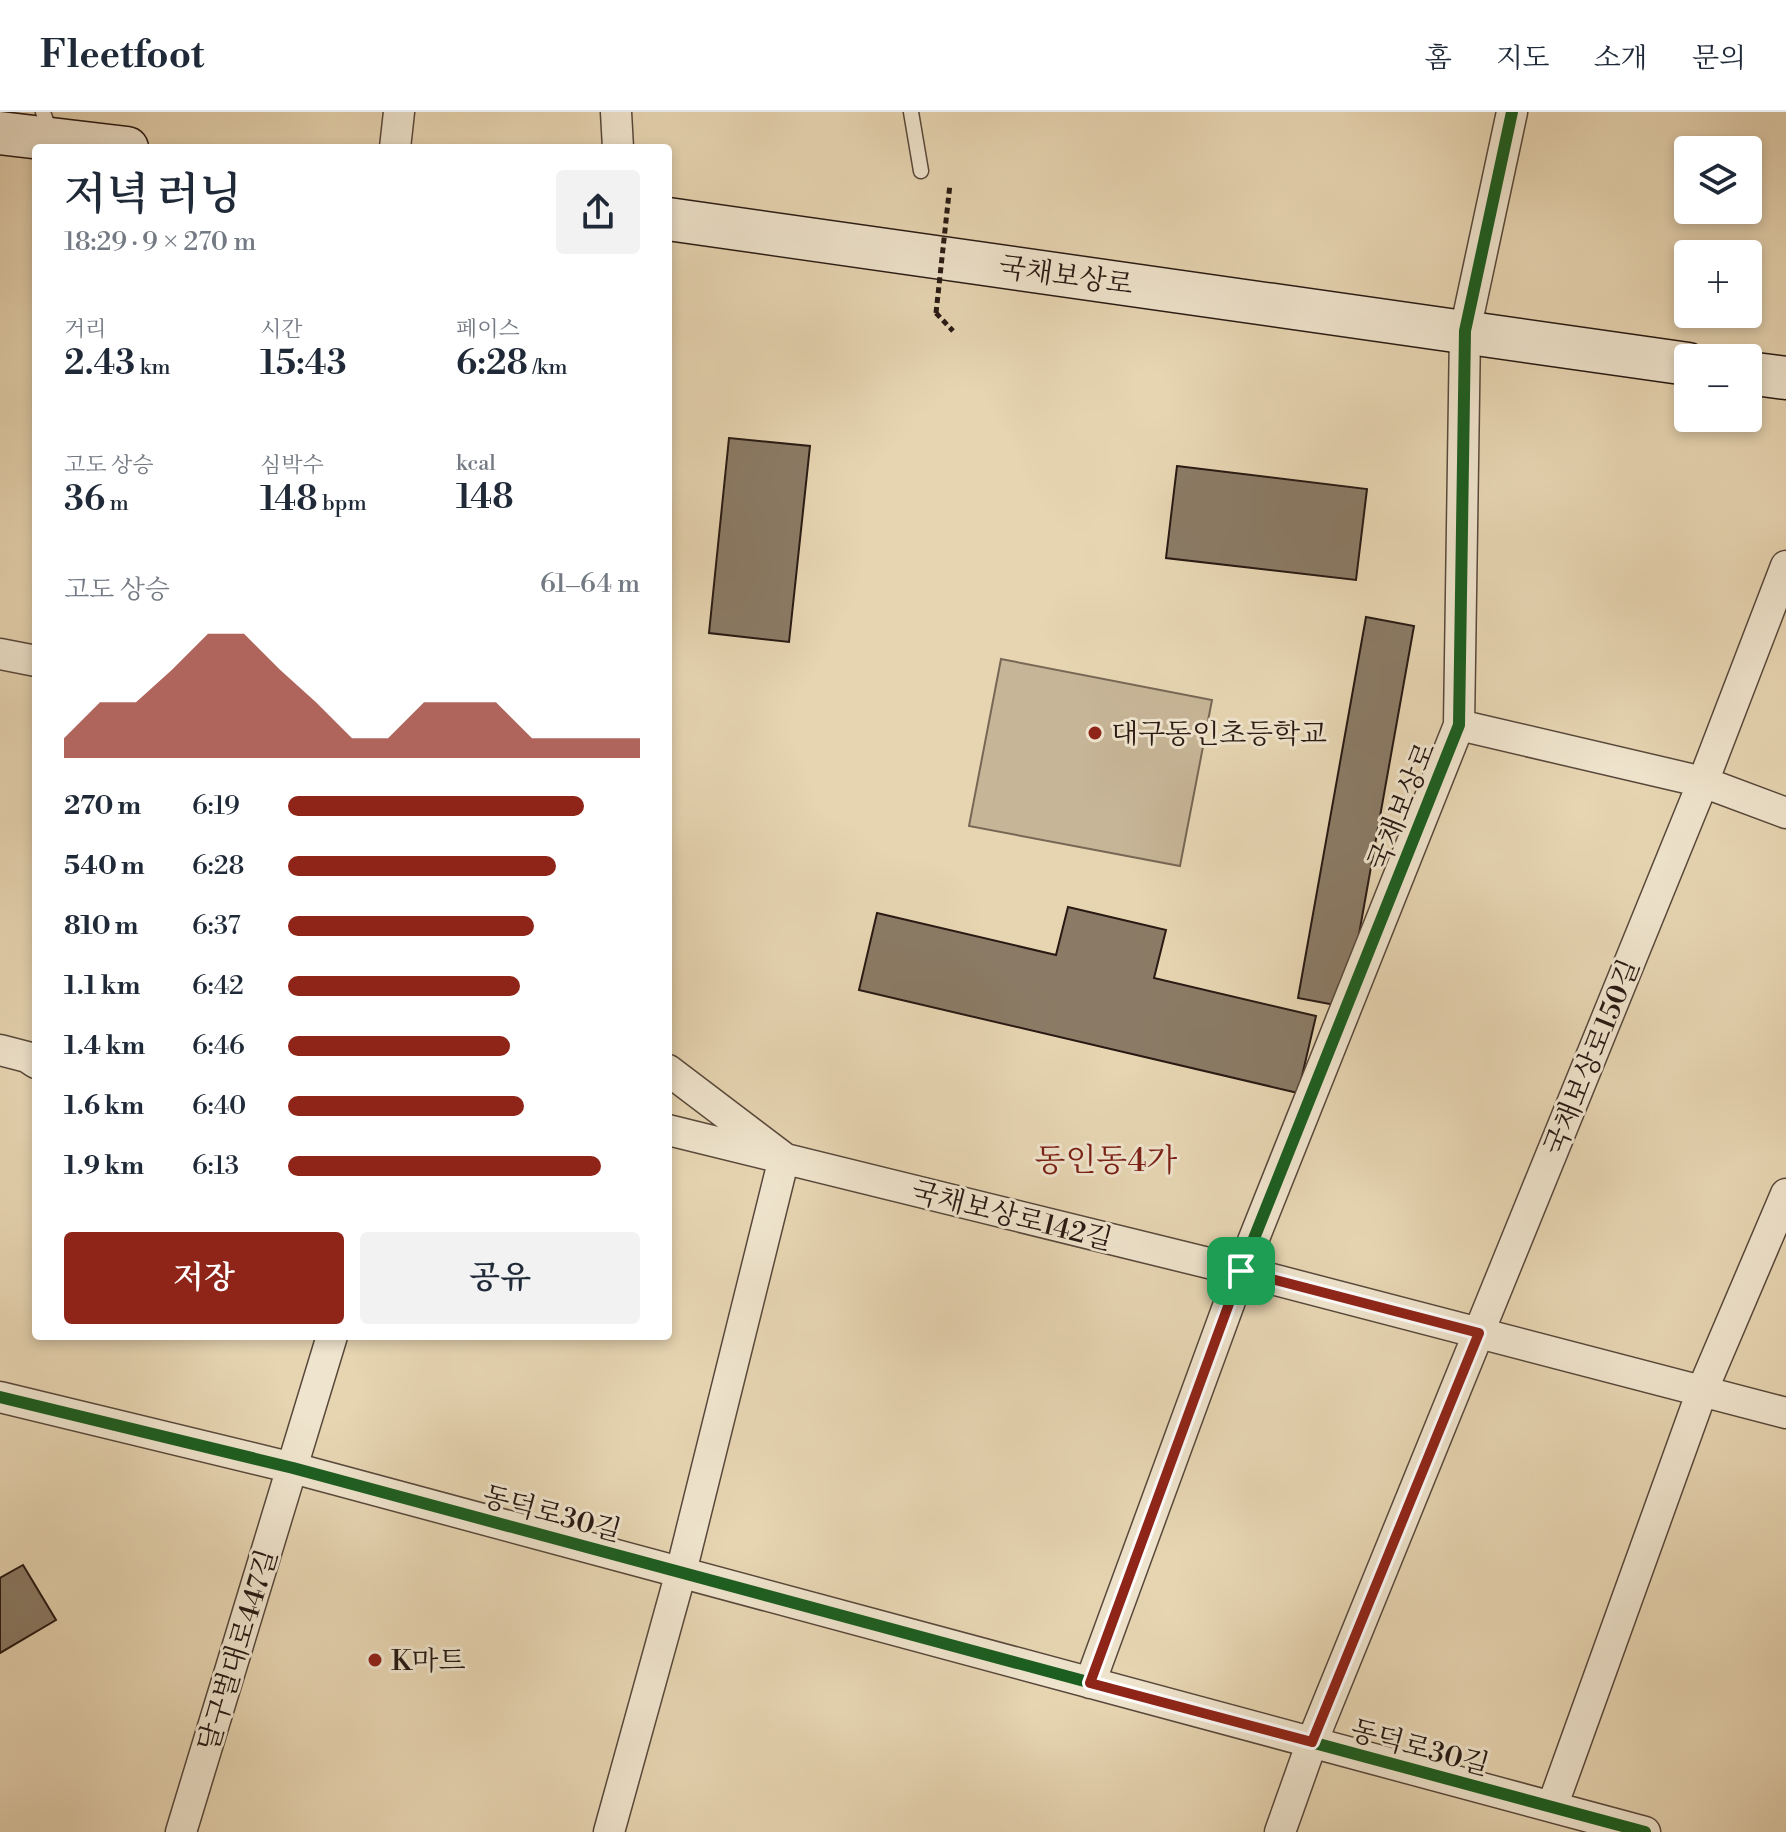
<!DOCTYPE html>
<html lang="ko">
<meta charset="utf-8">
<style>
:root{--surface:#fff;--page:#f2f2f3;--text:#1f2937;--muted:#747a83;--line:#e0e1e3;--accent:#8f2418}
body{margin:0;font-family:"Libre Bodoni","Noto Serif KR",serif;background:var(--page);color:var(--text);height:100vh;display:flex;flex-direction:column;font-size:30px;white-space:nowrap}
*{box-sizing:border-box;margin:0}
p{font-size:26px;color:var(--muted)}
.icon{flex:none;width:44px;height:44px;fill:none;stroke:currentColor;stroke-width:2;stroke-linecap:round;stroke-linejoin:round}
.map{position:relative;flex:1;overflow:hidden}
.panel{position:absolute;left:32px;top:32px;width:640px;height:1196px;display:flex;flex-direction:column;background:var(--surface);border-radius:8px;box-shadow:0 4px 12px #0003}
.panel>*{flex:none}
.fabs{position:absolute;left:1674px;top:24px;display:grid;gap:16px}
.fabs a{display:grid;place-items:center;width:88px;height:88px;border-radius:8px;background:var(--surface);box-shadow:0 4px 12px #0003;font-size:40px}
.pin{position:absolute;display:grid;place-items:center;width:68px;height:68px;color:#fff;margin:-34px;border-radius:16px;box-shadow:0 4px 12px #0006}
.round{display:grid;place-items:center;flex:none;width:84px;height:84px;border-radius:8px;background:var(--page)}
.summary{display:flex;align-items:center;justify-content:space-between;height:136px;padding:0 32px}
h1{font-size:44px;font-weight:600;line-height:60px}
.stats{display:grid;grid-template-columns:repeat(3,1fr);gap:12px;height:136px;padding:8px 32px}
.stats div{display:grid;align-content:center}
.stats b{font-size:34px;font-weight:600}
.stats small{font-size:22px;font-weight:400}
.stats p{font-size:22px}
.chart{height:224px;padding:16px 32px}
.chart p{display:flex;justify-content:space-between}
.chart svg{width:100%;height:144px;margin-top:8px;fill:var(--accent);opacity:.7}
.button{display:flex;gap:16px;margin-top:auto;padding:16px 32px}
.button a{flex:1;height:92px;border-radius:8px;background:var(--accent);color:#fff;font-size:32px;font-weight:600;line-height:92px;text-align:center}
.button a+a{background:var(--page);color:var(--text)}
ul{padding:0 32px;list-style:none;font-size:26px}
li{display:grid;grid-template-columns:128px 96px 1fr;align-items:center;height:60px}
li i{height:20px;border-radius:10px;background:var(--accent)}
header{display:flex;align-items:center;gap:48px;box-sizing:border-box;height:112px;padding:0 40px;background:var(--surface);border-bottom:2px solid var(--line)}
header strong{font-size:38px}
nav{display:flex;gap:44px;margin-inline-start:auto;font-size:28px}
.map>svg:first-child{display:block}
.green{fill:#c7b597;stroke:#786755;stroke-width:2}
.building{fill:#8b7b66;stroke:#281913;stroke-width:2}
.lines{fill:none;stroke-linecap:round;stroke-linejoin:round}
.lane-casing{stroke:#58483b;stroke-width:17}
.street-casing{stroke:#58483b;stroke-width:33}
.secondary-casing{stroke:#281913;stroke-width:45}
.path{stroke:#281913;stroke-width:5;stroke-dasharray:6 4;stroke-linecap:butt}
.lane{stroke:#efe4cd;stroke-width:14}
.street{stroke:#efe4cd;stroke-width:30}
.secondary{stroke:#efe4cd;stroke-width:42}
.path-bridge{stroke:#281913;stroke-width:5;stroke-dasharray:6 4;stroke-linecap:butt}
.cycleway-casing{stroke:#efe4cd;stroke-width:17}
.cycleway{stroke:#1b5e20;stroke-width:12}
.route-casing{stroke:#fff;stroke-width:16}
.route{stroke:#8f2418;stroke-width:10}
.poi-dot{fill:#8f2418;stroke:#efe4cd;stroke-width:3}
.labels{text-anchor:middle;stroke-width:6;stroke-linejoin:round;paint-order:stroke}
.street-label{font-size:28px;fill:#281913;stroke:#efe4cd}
.poi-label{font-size:28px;fill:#281913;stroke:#efe4cd;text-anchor:start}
.quarter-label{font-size:32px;fill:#7a1f14;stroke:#efe4cd}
</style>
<header>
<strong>Fleetfoot</strong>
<nav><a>홈</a><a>지도</a><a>소개</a><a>문의</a></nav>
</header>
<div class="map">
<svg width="1786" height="1720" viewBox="0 0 1786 1720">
<rect width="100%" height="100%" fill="#e7d5b2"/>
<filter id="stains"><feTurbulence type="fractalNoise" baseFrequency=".0025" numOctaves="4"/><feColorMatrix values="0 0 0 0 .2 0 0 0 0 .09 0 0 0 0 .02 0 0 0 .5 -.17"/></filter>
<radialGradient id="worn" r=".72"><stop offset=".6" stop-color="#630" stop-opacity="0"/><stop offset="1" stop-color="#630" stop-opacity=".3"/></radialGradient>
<path class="green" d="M1001 547 1212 588 1180 754 969 714Z"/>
<path class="building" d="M729 326 810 334 789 530 709 521Z
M1177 354 1367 377 1356 468 1166 446Z
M1366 505 1414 514 1346 895 1298 886Z
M1068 795 1166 818 1154 866 1316 904 1298 981 859 878 877 801 1056 843Z
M23 1453 56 1508 0 1541V1466Z"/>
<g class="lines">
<g class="lane-casing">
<path id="lane" d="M43 0 51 23
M911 0 921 59"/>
</g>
<g class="street-casing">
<path id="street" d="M616 0 618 36
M395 36 399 0
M0 542 36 549
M1459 613 1703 670 1786 701
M0 938 27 945 36 951
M668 1018 1241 1159 1786 1301
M0 1285 293 1356 1645 1720
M1090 1571 1241 1159 1459 613 1465 219 1512 0
M1552 1695 1702 1279 1786 1082
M181 1720 332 1224
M609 1720 681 1460 784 1046 668 958
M1280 1720 1312 1630 1703 670 1786 454"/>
</g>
<g class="secondary-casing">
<path id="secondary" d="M0 21 127 36
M668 107 1688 252
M1748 261 1786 266"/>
</g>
<path class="path" d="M936 201 953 219"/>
<use href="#lane" class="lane"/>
<use href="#street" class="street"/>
<use href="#secondary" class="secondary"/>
<path class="path-bridge" d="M936 201 950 72"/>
<g class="cycleway-casing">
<path id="cycleway" d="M0 1285 293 1356 1645 1720
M1090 1571 1241 1159 1459 613 1465 219 1512 0"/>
</g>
<use href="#cycleway" class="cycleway"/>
</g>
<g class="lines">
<g class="route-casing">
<path id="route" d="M1241 1159 1479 1221 1312 1630 1090 1571Z"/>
</g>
<use href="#route" class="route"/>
</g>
<g class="poi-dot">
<circle cx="1095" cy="621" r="8"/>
<circle cx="375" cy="1548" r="8"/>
</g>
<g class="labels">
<g class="street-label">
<text transform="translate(1066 163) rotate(8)" y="10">국채보상로</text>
<text transform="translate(1401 694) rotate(-68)" y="10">국채보상로</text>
<text transform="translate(1591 945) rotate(-68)" y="10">국채보상로150길</text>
<text transform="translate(1012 1103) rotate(14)" y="10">국채보상로142길</text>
<text transform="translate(552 1401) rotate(15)" y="10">동덕로30길</text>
<text transform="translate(237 1538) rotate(-73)" y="10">달구벌대로447길</text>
<text transform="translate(1420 1635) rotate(15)" y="10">동덕로30길</text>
</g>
<g class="poi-label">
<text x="1111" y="631">대구동인초등학교</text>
<text x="391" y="1558">K마트</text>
</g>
<g class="quarter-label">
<text x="1106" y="1059">동인동4가</text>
</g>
</g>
<rect width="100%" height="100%" filter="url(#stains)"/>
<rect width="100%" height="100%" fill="url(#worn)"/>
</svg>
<div class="fabs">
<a><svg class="icon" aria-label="layers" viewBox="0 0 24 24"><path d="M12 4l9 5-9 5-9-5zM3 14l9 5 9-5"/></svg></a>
<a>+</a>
<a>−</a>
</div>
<div class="pin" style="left:1241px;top:1159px;background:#1e9e55"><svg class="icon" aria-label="arrive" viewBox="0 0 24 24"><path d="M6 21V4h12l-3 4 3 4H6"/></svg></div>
<section class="panel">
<div class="summary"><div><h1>저녁 러닝</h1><p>18:29 · 9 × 270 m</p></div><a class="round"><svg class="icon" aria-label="share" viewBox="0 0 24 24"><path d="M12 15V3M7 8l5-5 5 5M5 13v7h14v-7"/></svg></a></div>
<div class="stats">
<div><p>거리</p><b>2.43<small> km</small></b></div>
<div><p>시간</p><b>15:43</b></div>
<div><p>페이스</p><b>6:28<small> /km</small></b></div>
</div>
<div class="stats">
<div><p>고도 상승</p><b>36<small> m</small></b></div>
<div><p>심박수</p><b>148<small> bpm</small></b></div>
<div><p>kcal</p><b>148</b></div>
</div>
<div class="chart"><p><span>고도 상승</span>61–64 m</p>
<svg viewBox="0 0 160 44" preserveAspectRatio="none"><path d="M0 44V38L10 27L20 27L30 17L40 6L50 6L60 17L70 27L80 38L90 38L100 27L110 27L120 27L130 38L140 38L150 38L160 38V44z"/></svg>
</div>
<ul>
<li><b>270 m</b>6:19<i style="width:84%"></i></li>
<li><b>540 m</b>6:28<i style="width:76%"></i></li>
<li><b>810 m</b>6:37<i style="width:70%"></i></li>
<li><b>1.1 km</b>6:42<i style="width:66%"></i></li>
<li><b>1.4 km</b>6:46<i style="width:63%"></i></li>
<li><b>1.6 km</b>6:40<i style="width:67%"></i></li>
<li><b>1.9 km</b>6:13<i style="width:89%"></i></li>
</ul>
<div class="button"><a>저장</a><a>공유</a></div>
</section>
</div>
